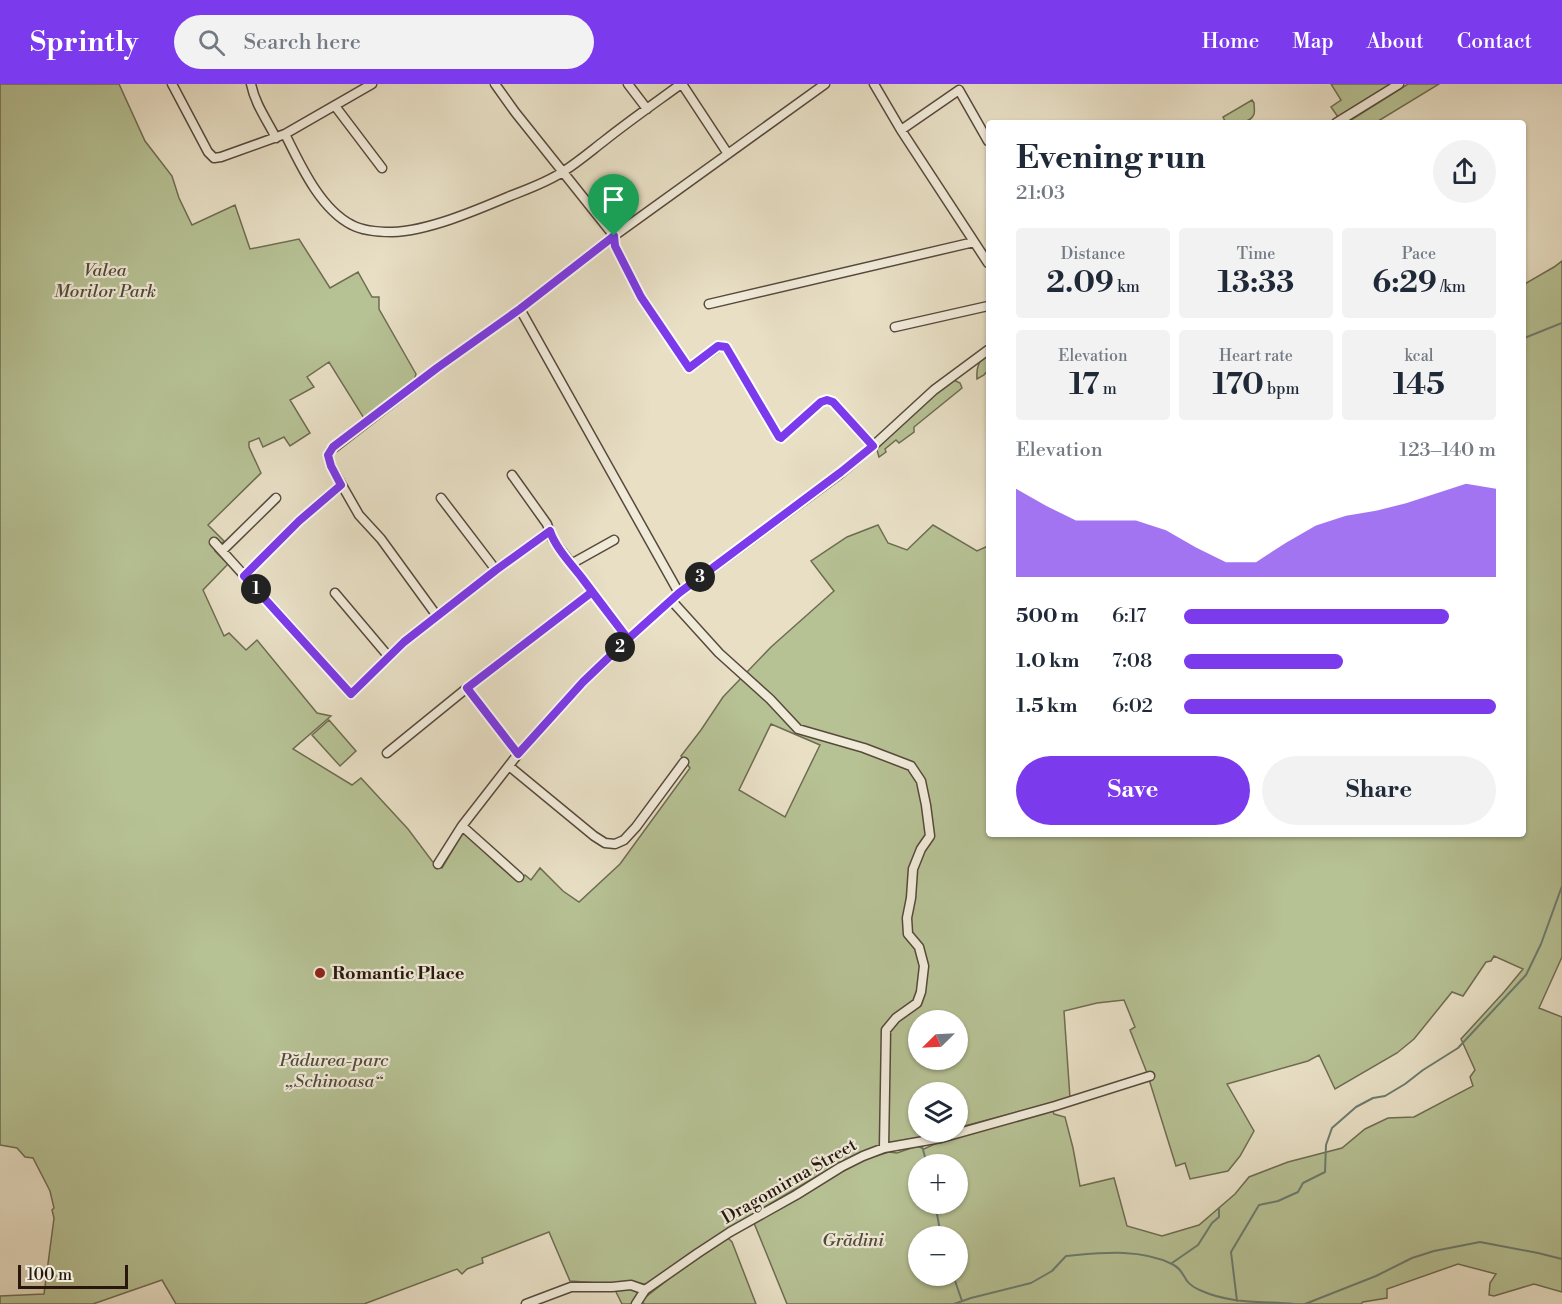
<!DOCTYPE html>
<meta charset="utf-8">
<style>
:root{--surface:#fff;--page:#f2f2f3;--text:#1f2937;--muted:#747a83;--accent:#7c3aed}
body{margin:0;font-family:"Libre Bodoni",serif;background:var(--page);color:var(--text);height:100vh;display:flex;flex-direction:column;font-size:22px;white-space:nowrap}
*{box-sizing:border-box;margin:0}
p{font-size:20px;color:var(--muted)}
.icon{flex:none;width:33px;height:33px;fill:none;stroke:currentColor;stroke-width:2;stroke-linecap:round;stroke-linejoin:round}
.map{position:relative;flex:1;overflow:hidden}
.sheet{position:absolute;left:986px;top:36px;width:540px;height:717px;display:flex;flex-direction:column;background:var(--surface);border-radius:6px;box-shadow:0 2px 4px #0004}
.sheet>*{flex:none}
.needle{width:39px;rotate:246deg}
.buttons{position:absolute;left:908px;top:926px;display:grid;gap:12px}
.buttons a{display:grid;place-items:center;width:60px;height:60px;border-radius:50%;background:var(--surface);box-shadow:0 2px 4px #0004;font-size:30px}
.scale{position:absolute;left:18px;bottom:15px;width:110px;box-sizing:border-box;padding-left:6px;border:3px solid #27170f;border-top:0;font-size:16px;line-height:21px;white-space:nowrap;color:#27170f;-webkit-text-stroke:4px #f0ead9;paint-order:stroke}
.pin{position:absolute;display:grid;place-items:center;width:51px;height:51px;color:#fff;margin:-62px -26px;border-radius:50% 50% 50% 0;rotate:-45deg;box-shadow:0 0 6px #0007}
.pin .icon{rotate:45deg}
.km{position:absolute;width:30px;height:30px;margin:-15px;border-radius:50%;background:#222;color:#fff;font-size:16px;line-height:30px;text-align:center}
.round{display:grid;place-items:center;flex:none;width:63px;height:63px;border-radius:32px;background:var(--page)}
.head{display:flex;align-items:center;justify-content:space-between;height:102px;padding:0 30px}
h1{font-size:33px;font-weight:700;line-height:45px}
.figures{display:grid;grid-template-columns:repeat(3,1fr);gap:9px;height:102px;padding:6px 30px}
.figures div{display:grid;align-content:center;border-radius:6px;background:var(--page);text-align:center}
.figures b{font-size:30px;font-weight:700}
.figures small{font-size:16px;font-weight:400}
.figures p{font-size:16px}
.chart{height:168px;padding:12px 30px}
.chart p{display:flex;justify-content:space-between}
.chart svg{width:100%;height:108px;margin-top:6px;fill:var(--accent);opacity:.7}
.button{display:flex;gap:12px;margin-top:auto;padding:12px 30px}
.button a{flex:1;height:69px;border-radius:36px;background:var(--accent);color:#fff;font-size:24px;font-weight:700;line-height:69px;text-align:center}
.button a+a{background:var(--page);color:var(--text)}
ul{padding:0 30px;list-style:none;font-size:20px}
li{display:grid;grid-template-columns:96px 72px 1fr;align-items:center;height:45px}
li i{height:15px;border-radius:8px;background:var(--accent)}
header{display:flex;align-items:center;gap:36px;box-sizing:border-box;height:84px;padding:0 30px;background:var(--accent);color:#fff}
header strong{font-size:28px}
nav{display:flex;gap:33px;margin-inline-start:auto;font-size:21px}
.search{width:420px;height:54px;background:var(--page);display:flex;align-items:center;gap:15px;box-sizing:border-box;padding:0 21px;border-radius:33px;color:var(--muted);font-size:22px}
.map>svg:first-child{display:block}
.green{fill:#b6c194;stroke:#6e6c52;stroke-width:1.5;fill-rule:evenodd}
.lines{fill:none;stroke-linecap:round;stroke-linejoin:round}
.stream{stroke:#6b7b6f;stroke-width:2}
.minor-casing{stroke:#57493c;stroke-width:11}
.minor{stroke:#f0ead9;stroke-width:8}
.route-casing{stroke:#fff;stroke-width:12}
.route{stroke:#7c3aed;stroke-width:8}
.poi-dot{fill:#8f2418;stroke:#f0ead9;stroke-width:2}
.labels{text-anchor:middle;stroke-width:4.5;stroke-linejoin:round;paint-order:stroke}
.park-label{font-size:18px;font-style:italic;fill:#524a37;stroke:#f0ead9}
.poi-label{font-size:18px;font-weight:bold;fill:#27170f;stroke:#f0ead9;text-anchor:start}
.street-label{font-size:18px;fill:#27170f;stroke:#f0ead9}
</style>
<header>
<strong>Sprintly</strong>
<div class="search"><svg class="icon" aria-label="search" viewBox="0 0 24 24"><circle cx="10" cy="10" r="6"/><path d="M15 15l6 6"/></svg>Search here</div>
<nav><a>Home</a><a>Map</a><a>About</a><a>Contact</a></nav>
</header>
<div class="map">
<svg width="1562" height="1220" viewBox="0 0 1562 1220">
<rect width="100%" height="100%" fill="#e8dfc5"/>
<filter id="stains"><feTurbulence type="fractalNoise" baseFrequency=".00333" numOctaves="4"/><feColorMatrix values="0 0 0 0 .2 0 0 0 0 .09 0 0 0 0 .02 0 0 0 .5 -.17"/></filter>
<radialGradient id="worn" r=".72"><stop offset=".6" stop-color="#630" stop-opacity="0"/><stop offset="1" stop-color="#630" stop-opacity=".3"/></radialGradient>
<path class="green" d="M0 0H119L145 57 172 92 179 114 192 141 235 121 250 165 299 155 330 204 358 188 372 213H379V225L416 290 413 299 365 336 329 278 307 293 314 303 290 316 310 349 290 362 284 353 263 363 259 354 249 358V363L261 389 208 441 224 457 215 467 228 480 203 506 224 552 229 549 246 566 257 556 317 629 331 632 293 665 352 701 361 694 408 745 432 777 442 784 464 747 493 773 494 777 518 798 525 791 531 796 540 784 563 807 579 818 620 780 690 684 681 672 701 646 723 613 771 563 834 507 811 477 847 453 878 441 888 459 907 466 933 441 977 467 988 462V750H1522L1523 201 1554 183 1562 177V873L1539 924 1562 933V1208L1534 1200 1494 1212 1489 1211 1490 1199 1496 1190 1458 1180 1387 1205V1214L1363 1218 1361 1220H787L754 1139 798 1115 845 1086 866 1075 889 1068 897 1069 917 1062 924 1065 937 1059 1052 1025 1054 1030 1065 1033 1073 1064 1080 1102 1114 1094 1127 1142 1162 1152 1199 1141 1235 1110 1249 1093 1288 1078 1342 1064 1365 1045 1388 1034 1414 1033 1473 1002 1470 993 1475 986 1461 955 1504 908 1523 885 1494 872 1491 877 1486 878 1463 912 1452 908 1414 955 1397 969 1335 1005 1319 971 1308 977 1227 1000 1254 1047 1240 1072 1228 1087 1190 1095 1185 1079 1176 1082 1147 989 1130 946 1135 943 1124 916 1097 919 1064 927 1070 1014 957 1044V1008H918V1047H947L926 1053 878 1062 841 1078 731 1143 687 1171 648 1201 635 1198 613 1200 570 1197 549 1148 482 1174 483 1179 467 1185 462 1190 457 1185 364 1220H176L162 1196 93 1220H0V1212L44 1210 54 1134 52 1126 54 1124 50 1107 33 1074 25 1073 17 1064 0 1061ZM771 640 820 661 785 733 739 706ZM918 936H957V975H918ZM918 1080H957V1119H918ZM918 1152H957V1191H918Z
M1331 0H1391L1338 33 1331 23 1341 16Z
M1408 0H1439L1375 39H1346Z
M1252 16 1254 19C1254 23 1255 26 1254 30 1251 40 1234 39 1226 39L1223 33Z
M988 269V286L984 291 977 295C976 283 979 276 988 269Z
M952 295 960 299 962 304 914 343V348L899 359 896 356 885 365 886 368 879 373 877 366 880 359Z
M329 636 356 667 340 682 312 651Z
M728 1154 732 1158 756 1220H644L642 1216 675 1190Z
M634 1204 638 1206V1212L633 1220H622L615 1206Z"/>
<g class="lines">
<path class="stream" d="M1522 255 1562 239
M922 1062 927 1080
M935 1119 941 1152
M1172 1179 1198 1161 1212 1139 1219 1133V1125
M953 1191 962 1217
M1237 1217 1231 1168 1259 1121 1278 1117 1298 1108 1303 1099 1325 1088 1326 1061 1332 1044 1356 1023 1373 1014 1385 1012 1405 1000 1423 986 1458 964 1526 891 1541 860 1562 802
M954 1220 971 1214 1031 1199 1052 1187 1066 1172C1101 1169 1139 1164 1172 1180 1180 1184 1182 1189 1187 1197 1190 1201 1197 1205 1202 1207 1231 1220 1262 1217 1294 1220
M1305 1220 1376 1192 1412 1174 1434 1167 1480 1158 1538 1169 1562 1175"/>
<g class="minor-casing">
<path id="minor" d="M172 0 208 68 214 74 221 73 285 50 372 0
M251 0C255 20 267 36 276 54
M495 0 515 28 614 152 615 162 641 213 689 284 719 262 726 263 779 353 781 354 783 352 821 318 827 316 833 318 873 362
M628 0 647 25
M682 0 728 70
M874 0 901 46
M335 22 382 84
M1336 39 1399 0
M285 50C300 80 320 125 352 141 363 147 379 148 392 148 428 147 477 126 510 112 528 105 548 98 564 87 578 78 591 67 604 57 629 37 655 19 681 0
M988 57 959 6 901 46 988 179
M709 220 974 158
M520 225 679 509
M895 243 988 222
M512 391 547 440 552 454 628 555
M441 414 496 486
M214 458 351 610 404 558 496 486 550 447
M222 467 276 414
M571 480 614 456
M244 492 299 437 341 401
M335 509 389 573
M671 516 719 569 770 615 798 645 864 664 911 682 921 697 926 721 930 752 921 765 913 785 911 814 907 834 908 850 919 863 924 882 921 908 917 919 896 934 886 946 884 1064
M437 532 381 455 359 431 331 382 328 371 330 367 437 284 520 225 614 152 825 0
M467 604 518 670
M387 669 467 604 592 508
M509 682 594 752 605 759 615 760 624 756 636 743 684 678
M462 742 519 793
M438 780 462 742 518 670 583 598 649 536 679 509 841 389 873 362 934 306 988 266
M526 1220 571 1203H612L631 1201 645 1206
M636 1220 645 1206 698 1169 730 1148 796 1111 841 1083 863 1072 884 1064 941 1054 1055 1022 1150 992"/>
</g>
<use href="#minor" class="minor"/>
</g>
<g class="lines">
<g class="route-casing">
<path id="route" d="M614 152 520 225 437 284 333 363 328 371 331 382 341 401 299 437 244 492 351 610 404 558 496 486 550 447C555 463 572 481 582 494 598 515 613 535 628 555L583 598 518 670 467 604 592 508 628 555 679 509 841 388 873 362 833 318 827 316 821 318 783 352 781 354 779 353 726 263 718 262 689 284 641 213 615 162 614 152"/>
</g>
<use href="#route" class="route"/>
</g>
<circle class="poi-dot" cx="320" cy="889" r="6"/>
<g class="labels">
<g class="park-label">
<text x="105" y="192">Valea<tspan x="105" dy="21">Morilor Park</tspan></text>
<text x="334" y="982">Pădurea-parc<tspan x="334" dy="21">„Schinoasa“</tspan></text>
<text x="853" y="1162">Grădini</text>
</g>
<g class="poi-label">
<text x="332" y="895">Romantic Place</text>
</g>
<g class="street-label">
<text transform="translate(789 1097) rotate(-30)" y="6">Dragomirna Street</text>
</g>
</g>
<rect width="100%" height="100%" filter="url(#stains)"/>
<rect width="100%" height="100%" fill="url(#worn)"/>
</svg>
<div class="buttons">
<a><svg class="needle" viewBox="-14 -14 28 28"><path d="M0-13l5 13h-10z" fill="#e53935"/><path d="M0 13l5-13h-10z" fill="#747a83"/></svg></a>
<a><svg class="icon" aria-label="layers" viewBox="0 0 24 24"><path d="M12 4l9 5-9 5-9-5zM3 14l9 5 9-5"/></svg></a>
<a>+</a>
<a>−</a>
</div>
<div class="scale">100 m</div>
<div class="pin" style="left:614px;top:152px;background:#1e9e55"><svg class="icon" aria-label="arrive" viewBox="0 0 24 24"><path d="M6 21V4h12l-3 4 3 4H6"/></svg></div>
<b class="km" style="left:256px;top:505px">1</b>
<b class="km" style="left:620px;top:563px">2</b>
<b class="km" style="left:700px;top:493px">3</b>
<section class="sheet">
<div class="head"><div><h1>Evening run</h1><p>21:03</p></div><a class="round"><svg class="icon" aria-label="share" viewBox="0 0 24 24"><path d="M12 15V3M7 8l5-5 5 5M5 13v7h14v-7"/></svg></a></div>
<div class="figures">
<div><p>Distance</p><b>2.09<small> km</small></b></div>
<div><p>Time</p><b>13:33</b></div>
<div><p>Pace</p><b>6:29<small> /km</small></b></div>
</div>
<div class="figures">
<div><p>Elevation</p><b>17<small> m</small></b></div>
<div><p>Heart rate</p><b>170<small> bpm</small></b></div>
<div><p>kcal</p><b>145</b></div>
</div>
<div class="chart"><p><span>Elevation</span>123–140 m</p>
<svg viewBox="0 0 160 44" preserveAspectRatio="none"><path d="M0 44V8L10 15L20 21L30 21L40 21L50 25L60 32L70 38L80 38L90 30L100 23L110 19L120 17L130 14L140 10L150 6L160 8V44z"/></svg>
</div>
<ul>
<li><b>500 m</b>6:17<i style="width:85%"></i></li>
<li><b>1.0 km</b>7:08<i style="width:51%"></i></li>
<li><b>1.5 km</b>6:02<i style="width:100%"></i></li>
</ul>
<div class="button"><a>Save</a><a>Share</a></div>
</section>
</div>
